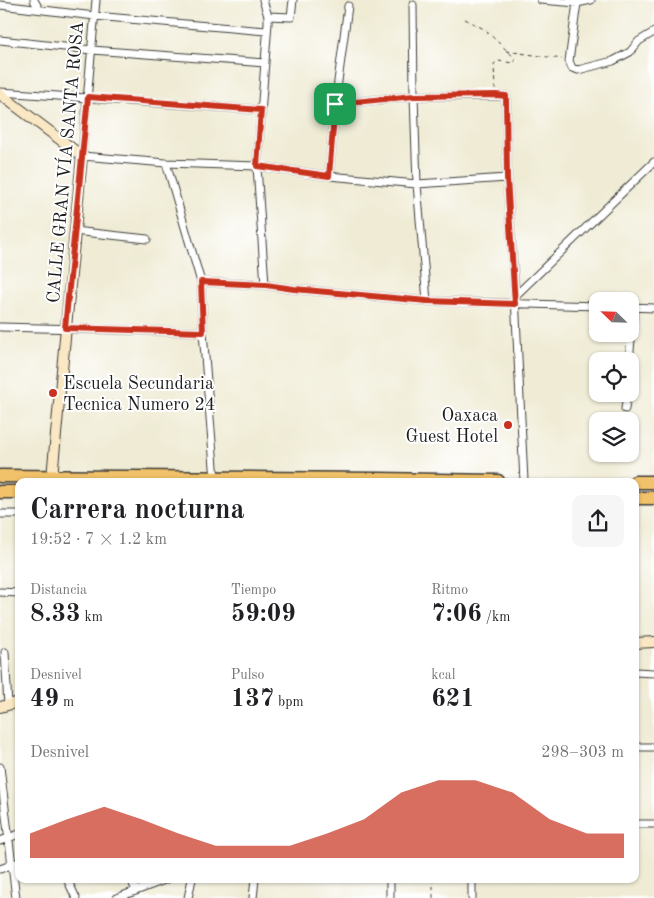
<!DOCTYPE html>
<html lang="es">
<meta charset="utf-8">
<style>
:root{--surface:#fff;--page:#f6f6f6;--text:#202124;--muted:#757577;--accent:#c8321e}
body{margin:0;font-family:"Old Standard TT",serif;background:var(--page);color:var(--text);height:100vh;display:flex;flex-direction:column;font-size:19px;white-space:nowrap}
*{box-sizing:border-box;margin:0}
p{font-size:16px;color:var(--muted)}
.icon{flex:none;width:28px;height:28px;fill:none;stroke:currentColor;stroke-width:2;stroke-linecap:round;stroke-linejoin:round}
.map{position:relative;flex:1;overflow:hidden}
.panel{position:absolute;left:15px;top:478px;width:624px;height:405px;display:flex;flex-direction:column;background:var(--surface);border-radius:10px;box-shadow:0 1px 4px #0004}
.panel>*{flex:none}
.needle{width:32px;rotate:293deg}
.tools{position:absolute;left:589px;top:292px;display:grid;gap:10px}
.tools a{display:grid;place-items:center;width:50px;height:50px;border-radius:10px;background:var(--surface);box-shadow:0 1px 4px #0004;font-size:25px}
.pin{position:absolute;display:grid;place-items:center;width:42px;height:42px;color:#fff;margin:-21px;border-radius:10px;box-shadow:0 2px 8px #0006}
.round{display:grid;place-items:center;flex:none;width:52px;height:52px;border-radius:10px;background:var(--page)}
.head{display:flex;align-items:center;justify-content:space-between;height:85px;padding:0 15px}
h1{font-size:28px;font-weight:600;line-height:38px}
.metrics{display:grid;grid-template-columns:repeat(3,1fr);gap:8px;height:85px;padding:5px 15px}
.metrics div{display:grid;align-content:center}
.metrics b{font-size:25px;font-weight:600}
.metrics small{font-size:14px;font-weight:400}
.metrics p{font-size:14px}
.chart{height:140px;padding:10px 15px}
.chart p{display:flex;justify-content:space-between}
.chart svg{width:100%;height:90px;margin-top:5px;fill:var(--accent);opacity:.7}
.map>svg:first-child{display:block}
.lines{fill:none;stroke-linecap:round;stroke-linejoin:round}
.street-casing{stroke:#3c3b38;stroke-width:9}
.secondary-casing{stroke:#3c3b38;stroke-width:12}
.highway-casing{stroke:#3c3b38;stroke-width:15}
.path{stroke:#3c3b38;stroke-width:1;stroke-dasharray:4 4;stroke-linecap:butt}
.street{stroke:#fff;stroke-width:7}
.secondary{stroke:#fae7c3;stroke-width:10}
.highway{stroke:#f2c26a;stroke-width:12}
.route-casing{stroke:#fff;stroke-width:10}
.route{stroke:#c8321e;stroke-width:6}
.poi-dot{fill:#c8321e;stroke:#fff;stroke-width:2}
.labels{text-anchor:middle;stroke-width:4;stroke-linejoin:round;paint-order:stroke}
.street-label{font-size:18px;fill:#1c1c1c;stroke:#fff}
.poi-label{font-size:18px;fill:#1c1c1c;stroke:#fff;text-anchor:start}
</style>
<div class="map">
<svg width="654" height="898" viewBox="0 0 654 898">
<rect width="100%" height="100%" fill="#fff"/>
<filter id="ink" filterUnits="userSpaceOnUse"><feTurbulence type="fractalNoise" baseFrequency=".02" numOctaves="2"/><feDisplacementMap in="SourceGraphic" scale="10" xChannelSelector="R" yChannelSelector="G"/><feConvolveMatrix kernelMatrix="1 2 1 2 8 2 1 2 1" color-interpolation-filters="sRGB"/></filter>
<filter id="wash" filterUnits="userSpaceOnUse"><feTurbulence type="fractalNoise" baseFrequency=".0096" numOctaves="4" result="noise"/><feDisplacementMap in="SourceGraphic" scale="20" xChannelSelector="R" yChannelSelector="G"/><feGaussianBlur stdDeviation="1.12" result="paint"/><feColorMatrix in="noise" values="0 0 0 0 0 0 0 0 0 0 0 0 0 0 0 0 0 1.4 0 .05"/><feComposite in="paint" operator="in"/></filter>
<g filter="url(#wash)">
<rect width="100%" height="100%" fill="#efebd4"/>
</g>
<g filter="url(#ink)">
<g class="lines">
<g class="street-casing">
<path id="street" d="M34 0 39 9
M96 0 82 156 166 163 257 166 329 176 417 184 507 178
M263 0 268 16V23L257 166 265 285
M541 0 577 3 591 0
M577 3 569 61 572 68 578 70 613 61 630 52 639 41 654 32
M0 5 95 16 266 31
M413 5 414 96 417 184 427 301
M268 16 291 17 293 0
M0 40 92 50 265 63
M0 92 261 110
M335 104 414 96H506L507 178 515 296 524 481
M166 163 201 282 203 332 215 479
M329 176 335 104 348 6
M74 231 147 239
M201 282 265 285 294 289 427 301 598 306
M515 296 654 162
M630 307 654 308
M0 327 203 332
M629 361 634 307
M625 409 627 394
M0 514H19
M0 592 19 593
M5 652 8 705
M635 672 654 673
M635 747H654
M0 767 16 898
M635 824H654
M0 841 19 834
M0 869 19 862
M67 879 76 898
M131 879 136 891
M390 879V898
M472 879V898
M117 898 167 879
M188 898 192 879
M253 898 255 879"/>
</g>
<g class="secondary-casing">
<path id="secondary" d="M0 94 82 156 52 477
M635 643 654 642
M0 707 19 702"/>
</g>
<g class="highway-casing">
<path id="highway" d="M0 476 379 479 498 481
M635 482H654
M0 492H19
M635 498H654"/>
</g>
<path class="path" d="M465 19 484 29 515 58V61L513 63 498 61 494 64 495 89
M506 51 562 59
M433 898V879"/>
<use href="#street" class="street"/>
<use href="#secondary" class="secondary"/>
<use href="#highway" class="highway"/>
</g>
</g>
<g class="lines" filter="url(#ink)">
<g class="route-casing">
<path id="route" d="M496 95 506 96 507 178 515 304 427 301 294 289 266 285 201 282 203 332 65 328 88 97 261 110 257 166 329 176 335 104 414 96Z"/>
</g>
<use href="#route" class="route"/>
</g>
<g class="poi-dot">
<circle cx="53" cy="393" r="5"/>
<circle cx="508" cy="425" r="5"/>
</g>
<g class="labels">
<g class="street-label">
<text transform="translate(65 162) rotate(-85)" y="6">CALLE GRAN VÍA SANTA ROSA</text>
</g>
<g class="poi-label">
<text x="63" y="389">Escuela Secundaria<tspan x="63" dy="21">Tecnica Numero 24</tspan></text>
<text x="498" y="421" text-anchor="end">Oaxaca<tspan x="498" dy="21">Guest Hotel</tspan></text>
</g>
</g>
</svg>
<div class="tools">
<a><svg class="needle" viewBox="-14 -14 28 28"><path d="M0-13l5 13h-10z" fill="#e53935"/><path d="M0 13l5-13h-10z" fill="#757577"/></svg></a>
<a><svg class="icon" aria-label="locate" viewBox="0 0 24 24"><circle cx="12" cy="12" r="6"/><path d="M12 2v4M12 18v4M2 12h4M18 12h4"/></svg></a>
<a><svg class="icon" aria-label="layers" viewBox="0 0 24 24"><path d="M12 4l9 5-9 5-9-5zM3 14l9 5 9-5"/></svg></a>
</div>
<div class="pin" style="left:335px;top:104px;background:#1e9e55"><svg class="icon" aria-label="arrive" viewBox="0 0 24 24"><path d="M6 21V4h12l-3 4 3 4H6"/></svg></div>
<section class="panel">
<div class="head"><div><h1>Carrera nocturna</h1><p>19:52 · 7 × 1.2 km</p></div><a class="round"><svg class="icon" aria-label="share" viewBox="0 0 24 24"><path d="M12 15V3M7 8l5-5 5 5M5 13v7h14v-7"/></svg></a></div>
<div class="metrics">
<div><p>Distancia</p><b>8.33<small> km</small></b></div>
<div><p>Tiempo</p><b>59:09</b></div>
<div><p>Ritmo</p><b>7:06<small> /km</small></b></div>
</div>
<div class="metrics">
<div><p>Desnivel</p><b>49<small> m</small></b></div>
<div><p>Pulso</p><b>137<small> bpm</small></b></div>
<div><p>kcal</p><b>621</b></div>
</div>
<div class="chart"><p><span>Desnivel</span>298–303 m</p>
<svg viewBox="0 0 160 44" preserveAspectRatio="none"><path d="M0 44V32L10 25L20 19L30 25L40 32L50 38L60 38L70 38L80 32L90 25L100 12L110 6L120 6L130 12L140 25L150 32L160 32V44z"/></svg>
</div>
</section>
</div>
